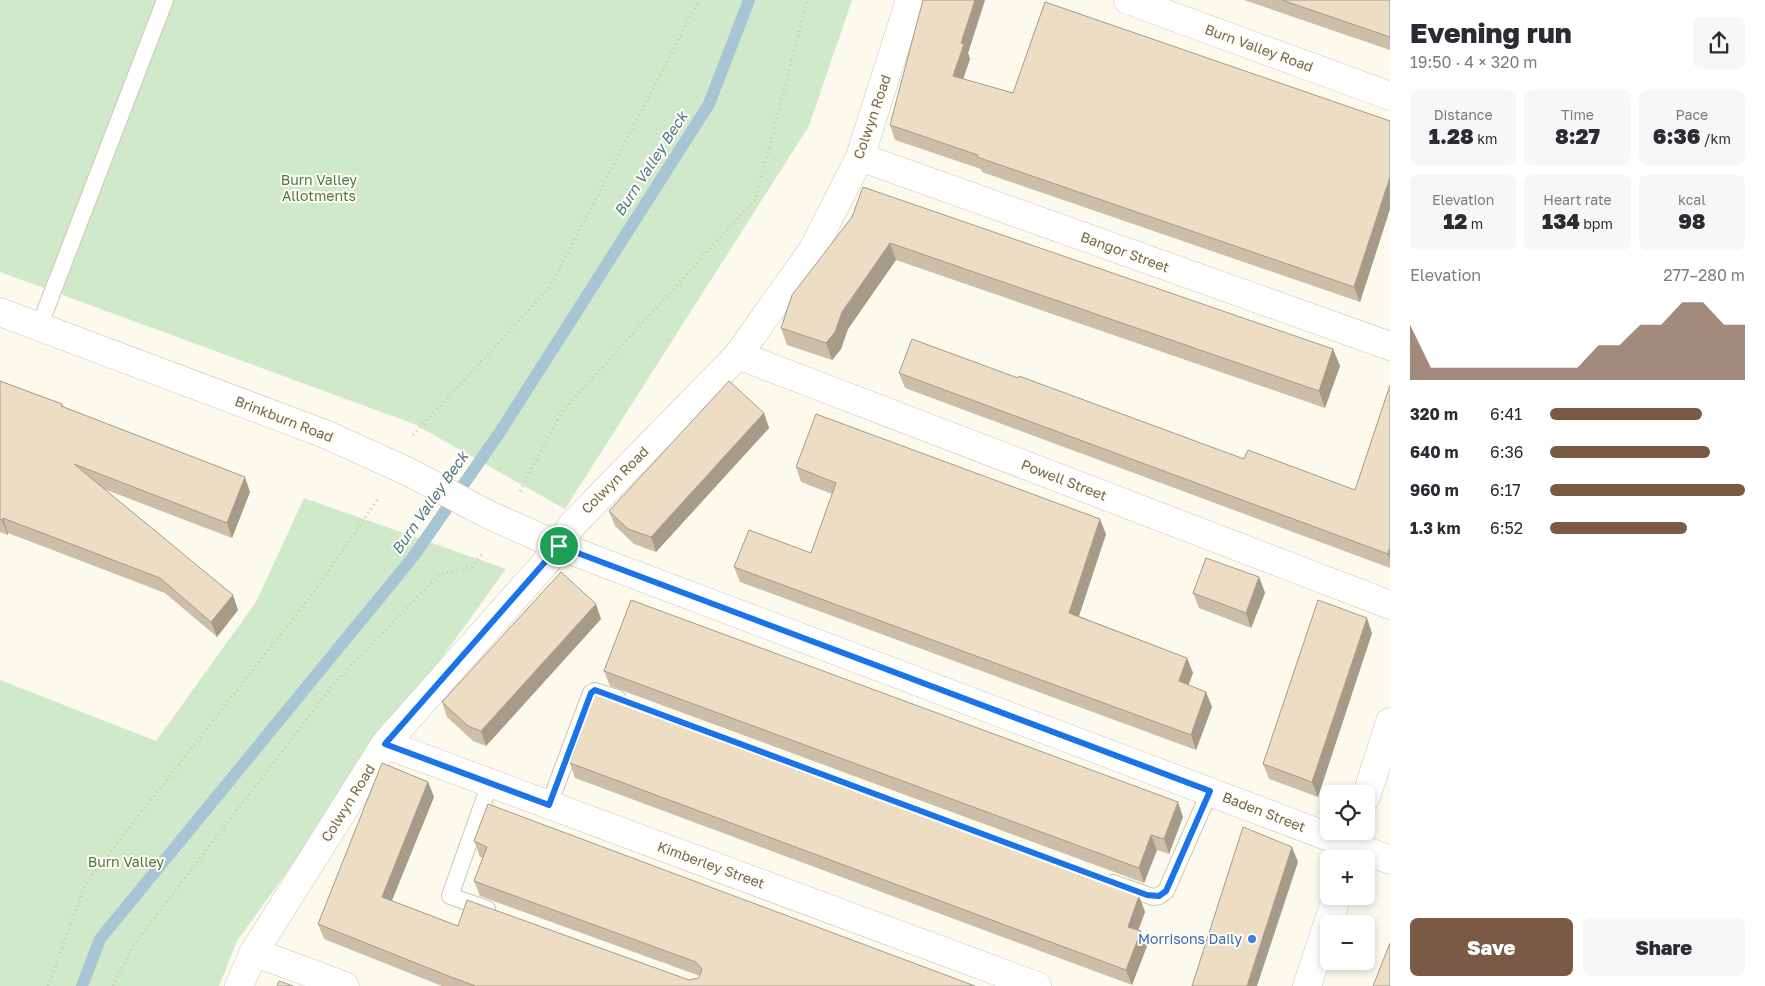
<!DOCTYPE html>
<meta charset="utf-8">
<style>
:root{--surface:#fff;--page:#f7f7f7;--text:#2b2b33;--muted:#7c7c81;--accent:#7b5a45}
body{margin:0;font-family:"Golos Text",sans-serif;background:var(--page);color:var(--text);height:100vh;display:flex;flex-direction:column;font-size:19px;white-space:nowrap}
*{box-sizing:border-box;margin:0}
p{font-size:16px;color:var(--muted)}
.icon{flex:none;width:28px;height:28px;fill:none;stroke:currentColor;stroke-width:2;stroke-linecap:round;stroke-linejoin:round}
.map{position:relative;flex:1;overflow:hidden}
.drawer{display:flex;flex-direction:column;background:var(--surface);width:375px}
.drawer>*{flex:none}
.fabs{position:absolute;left:1320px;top:785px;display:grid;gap:10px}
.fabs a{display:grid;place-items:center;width:55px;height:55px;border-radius:8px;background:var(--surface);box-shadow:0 2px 8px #0003;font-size:25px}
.pin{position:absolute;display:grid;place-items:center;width:42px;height:42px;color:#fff;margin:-21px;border:2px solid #fff;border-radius:50%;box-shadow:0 1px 5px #0007}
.round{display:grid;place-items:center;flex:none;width:52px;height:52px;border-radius:8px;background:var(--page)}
.head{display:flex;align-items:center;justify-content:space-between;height:85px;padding:0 20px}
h1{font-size:28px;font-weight:800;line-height:38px}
.metrics{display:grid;grid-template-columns:repeat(3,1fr);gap:8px;height:85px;padding:5px 20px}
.metrics div{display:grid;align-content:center;border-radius:8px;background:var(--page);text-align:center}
.metrics b{font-size:21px;font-weight:800}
.metrics small{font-size:14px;font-weight:400}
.metrics p{font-size:14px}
.chart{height:140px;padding:10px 20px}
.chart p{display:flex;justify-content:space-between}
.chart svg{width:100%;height:90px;margin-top:5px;fill:var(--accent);opacity:.7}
.cta{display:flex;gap:10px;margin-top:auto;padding:10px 20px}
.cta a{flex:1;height:58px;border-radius:8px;background:var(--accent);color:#fff;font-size:20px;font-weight:800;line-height:58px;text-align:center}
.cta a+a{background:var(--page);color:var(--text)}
ul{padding:0 20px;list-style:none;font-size:16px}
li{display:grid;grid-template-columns:80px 60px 1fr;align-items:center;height:38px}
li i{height:12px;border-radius:6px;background:var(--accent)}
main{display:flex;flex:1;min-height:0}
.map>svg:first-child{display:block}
.green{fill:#d1e9cb}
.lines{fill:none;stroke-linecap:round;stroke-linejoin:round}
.stream{stroke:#a8c5d6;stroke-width:12}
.lane-casing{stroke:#cec5b2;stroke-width:18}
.street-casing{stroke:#cec5b2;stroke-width:29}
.path{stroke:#d5c3a8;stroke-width:3;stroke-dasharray:1 4;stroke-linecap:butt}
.lane{stroke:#fff;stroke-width:16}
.street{stroke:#fff;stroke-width:28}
.wall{fill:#ccbea9}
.shaded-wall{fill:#a69b89}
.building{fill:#edddc4;stroke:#a69b89}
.route-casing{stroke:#fff;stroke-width:10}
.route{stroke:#1a73e8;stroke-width:6}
.shop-dot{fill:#3f7fe0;stroke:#fefcf3;stroke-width:2}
.labels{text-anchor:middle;stroke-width:4;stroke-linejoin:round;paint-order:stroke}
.street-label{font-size:14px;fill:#766650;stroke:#fefcf3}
.park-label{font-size:14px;fill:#4c7b48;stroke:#fefcf3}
.shop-label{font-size:14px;fill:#366cbe;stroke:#fefcf3;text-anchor:end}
.water-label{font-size:15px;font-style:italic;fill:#4e768f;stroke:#fefcf3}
</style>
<main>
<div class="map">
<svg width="1390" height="986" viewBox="0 0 1390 986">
<rect width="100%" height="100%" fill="#fcf9ed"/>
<path class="green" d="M0 0H852L809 126 565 509 414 424 0 272Z
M304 498 506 569 237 941 219 986H0V680L156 741 256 602Z"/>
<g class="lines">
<path class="stream" d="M82 986 100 939 413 557 500 432 709 104 749 0"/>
<g class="lane-casing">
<path id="lane" d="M39 327 165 0
M549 805 591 693 595 691 617 698
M1113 883 1153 897 1159 896 1166 891 1210 791
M487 909 450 896 490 783"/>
</g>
<g class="street-casing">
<path id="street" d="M1128 0 1390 96
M860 157 1390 346
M0 312 325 434 411 473 487 514 559 546 1390 860
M738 355 1390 605
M385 744 1037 986
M1366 797 1390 722
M254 952 345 986
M239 986 254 952 385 744 541 568 559 546 572 525 738 355 812 251 860 157 910 0
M1307 986 1337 896"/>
</g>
<path class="path" d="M413 435 550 287 699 0
M520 491 561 413 756 198 807 0
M48 986 86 883 317 588 379 497
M113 986 132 947 336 681 440 574 472 567 484 552"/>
<use href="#lane" class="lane"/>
<use href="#street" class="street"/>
</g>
<path class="wall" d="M985 0 968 53 970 59 963 79 1013 93 1390 121V209L1360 302 982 172 981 169 895 140 890 125Z
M1244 0H1390V50Z
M852 217 1333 349 1340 366 1325 408 896 260 848 329 841 349 832 360 787 345 781 328Z
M899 373 1018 378 1244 459 1355 490 1390 385V568L905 388Z
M0 381 62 404 64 407 250 492 232 538 104 489 238 610 217 637 165 593 8 533V535L0 532Z
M764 413 769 428 656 552 634 544 615 526 609 511Z
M796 467 1106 534 1079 616 1187 658 1193 673 1188 685 1206 692 1212 707 1196 750 740 582 734 567 811 553 832 494 801 482Z
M1259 577 1265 593 1251 628 1199 608 1193 593Z
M601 619 486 746 473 741 447 717 442 702Z
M1372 633 1318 797 1269 779 1263 764Z
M604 671 1183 817 1169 854 1157 850 1144 883 610 686Z
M570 763 1132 887 1135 895 1139 896 1145 912 1138 930 1147 946 1132 985 575 778Z
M428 782 434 797 392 901 458 926 689 980 699 978 700 976 480 896 474 881 483 858 480 857 474 841 975 986H442L324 939 318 924Z"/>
<path class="shaded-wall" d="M975 0H985L968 53 970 59 959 91 953 76 961 43Z
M1390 177V209L1360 302 1354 287Z
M890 243 896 260 848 329 841 349 832 360 826 343 842 312Z
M1333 349 1340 366 1325 408 1319 391Z
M764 413 769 428 656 552 651 537Z
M245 477 250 492 232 538 227 523Z
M3 518 8 533V535L2 520Z
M1100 519 1106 534 1075 628 1069 613Z
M1390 547V561L1388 554Z
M1259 577 1265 593 1251 628 1246 613Z
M233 595 238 610 217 637 211 622Z
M596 604 601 619 486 746 481 731Z
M1367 618 1372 633 1318 797 1312 782Z
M1187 658 1193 673 1184 697 1179 681Z
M1206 692 1212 707 1196 750 1191 735Z
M428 782 434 797 387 912 382 897Z
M1178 802 1183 817 1169 854 1164 839Z
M1151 835 1157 850 1144 883 1139 868Z
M1292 847 1298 862 1257 986H1247Z
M1132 887 1137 902 1130 893Z
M1139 896 1145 912 1134 942 1128 927Z
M1141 931 1147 946 1132 985 1126 970Z"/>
<path class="building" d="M923 0H975L961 43 964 44 953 76 1013 93 1045 2 1390 121V177L1354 287 977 157 978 155 890 125Z
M1282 0H1390V37Z
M863 187 1333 349 1319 391 890 243 842 312 835 332 826 343 781 328 792 295 852 217Z
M912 339 1018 378 1019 376 1244 459 1248 450 1355 490 1390 385V547L1388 554 899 373Z
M0 381 62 404 61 406 245 477 227 523 74 464 233 595 211 622 160 578 3 518 2 520 0 519Z
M729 381 764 413 651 537 628 529 609 511Z
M816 414 1100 519 1069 613 1187 658 1179 681 1206 692 1191 735 734 567 749 530 811 553 836 483 796 467Z
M1206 558 1259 577 1246 613 1193 593Z
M561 572 596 604 481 731 468 726 442 702Z
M631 600 1178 802 1164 839 1151 835 1139 868 604 671Z
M1318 600 1367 618 1312 782 1263 764Z
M597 689 1132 887 1130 893 1139 896 1128 927 1141 931 1126 970 570 763Z
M382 763 428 782 382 897 458 926 467 900 689 980 699 978 702 969 696 962 474 881 487 847 474 841 488 804 975 986H476L451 977 318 924Z
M1243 827 1292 847 1247 986H1192Z
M1390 943V986H1373Z
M279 981 293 986H277Z"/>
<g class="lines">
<g class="route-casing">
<path id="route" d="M559 546 1210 791 1166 891 1159 896 1147 895 595 690 591 693 549 805 385 744Z"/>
</g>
<use href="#route" class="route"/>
</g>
<circle class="shop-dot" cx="1252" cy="939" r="5"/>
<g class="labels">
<g class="street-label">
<text transform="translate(1259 48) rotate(20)" y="5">Burn Valley Road</text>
<text transform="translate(872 117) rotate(-71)" y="5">Colwyn Road</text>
<text transform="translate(1125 252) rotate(20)" y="5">Bangor Street</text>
<text transform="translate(284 419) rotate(21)" y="5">Brinkburn Road</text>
<text transform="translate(615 480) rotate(-45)" y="5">Colwyn Road</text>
<text transform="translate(1064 480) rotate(21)" y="5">Powell Street</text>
<text transform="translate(348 803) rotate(-58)" y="5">Colwyn Road</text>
<text transform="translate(1264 812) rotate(21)" y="5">Baden Street</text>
<text transform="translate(711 865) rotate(20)" y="5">Kimberley Street</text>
</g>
<g class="park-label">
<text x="319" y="185">Burn Valley<tspan x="319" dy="16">Allotments</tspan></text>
<text x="126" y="867">Burn Valley</text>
</g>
<g class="shop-label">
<text x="1242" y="944">Morrisons Daily</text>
</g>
<g class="water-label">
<text transform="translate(651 164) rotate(-57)" y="5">Burn Valley Beck</text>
<text transform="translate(430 503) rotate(-55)" y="5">Burn Valley Beck</text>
</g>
</g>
</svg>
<div class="fabs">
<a><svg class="icon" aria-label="locate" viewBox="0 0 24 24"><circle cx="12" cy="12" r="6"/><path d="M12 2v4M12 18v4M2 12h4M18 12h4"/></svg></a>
<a>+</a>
<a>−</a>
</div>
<div class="pin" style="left:559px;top:546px;background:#1e9e55"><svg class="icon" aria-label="arrive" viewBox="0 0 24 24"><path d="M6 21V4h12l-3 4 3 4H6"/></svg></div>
</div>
<section class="drawer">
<div class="head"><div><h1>Evening run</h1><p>19:50 · 4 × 320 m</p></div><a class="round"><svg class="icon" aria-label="share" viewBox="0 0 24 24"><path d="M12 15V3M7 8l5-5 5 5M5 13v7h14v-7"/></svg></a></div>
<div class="metrics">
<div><p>Distance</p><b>1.28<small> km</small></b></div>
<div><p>Time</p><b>8:27</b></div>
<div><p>Pace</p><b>6:36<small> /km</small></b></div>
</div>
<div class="metrics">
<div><p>Elevation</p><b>12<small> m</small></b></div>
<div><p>Heart rate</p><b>134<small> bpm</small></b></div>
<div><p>kcal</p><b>98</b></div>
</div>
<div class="chart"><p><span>Elevation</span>277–280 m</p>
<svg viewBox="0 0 160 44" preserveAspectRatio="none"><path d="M0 44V17L10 38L20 38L30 38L40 38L50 38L60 38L70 38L80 38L90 27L100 27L110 17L120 17L130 6L140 6L150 17L160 17V44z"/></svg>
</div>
<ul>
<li><b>320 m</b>6:41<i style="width:78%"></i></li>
<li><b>640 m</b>6:36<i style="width:82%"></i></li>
<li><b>960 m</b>6:17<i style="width:100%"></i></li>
<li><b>1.3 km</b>6:52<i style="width:70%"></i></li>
</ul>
<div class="cta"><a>Save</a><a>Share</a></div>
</section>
</main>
